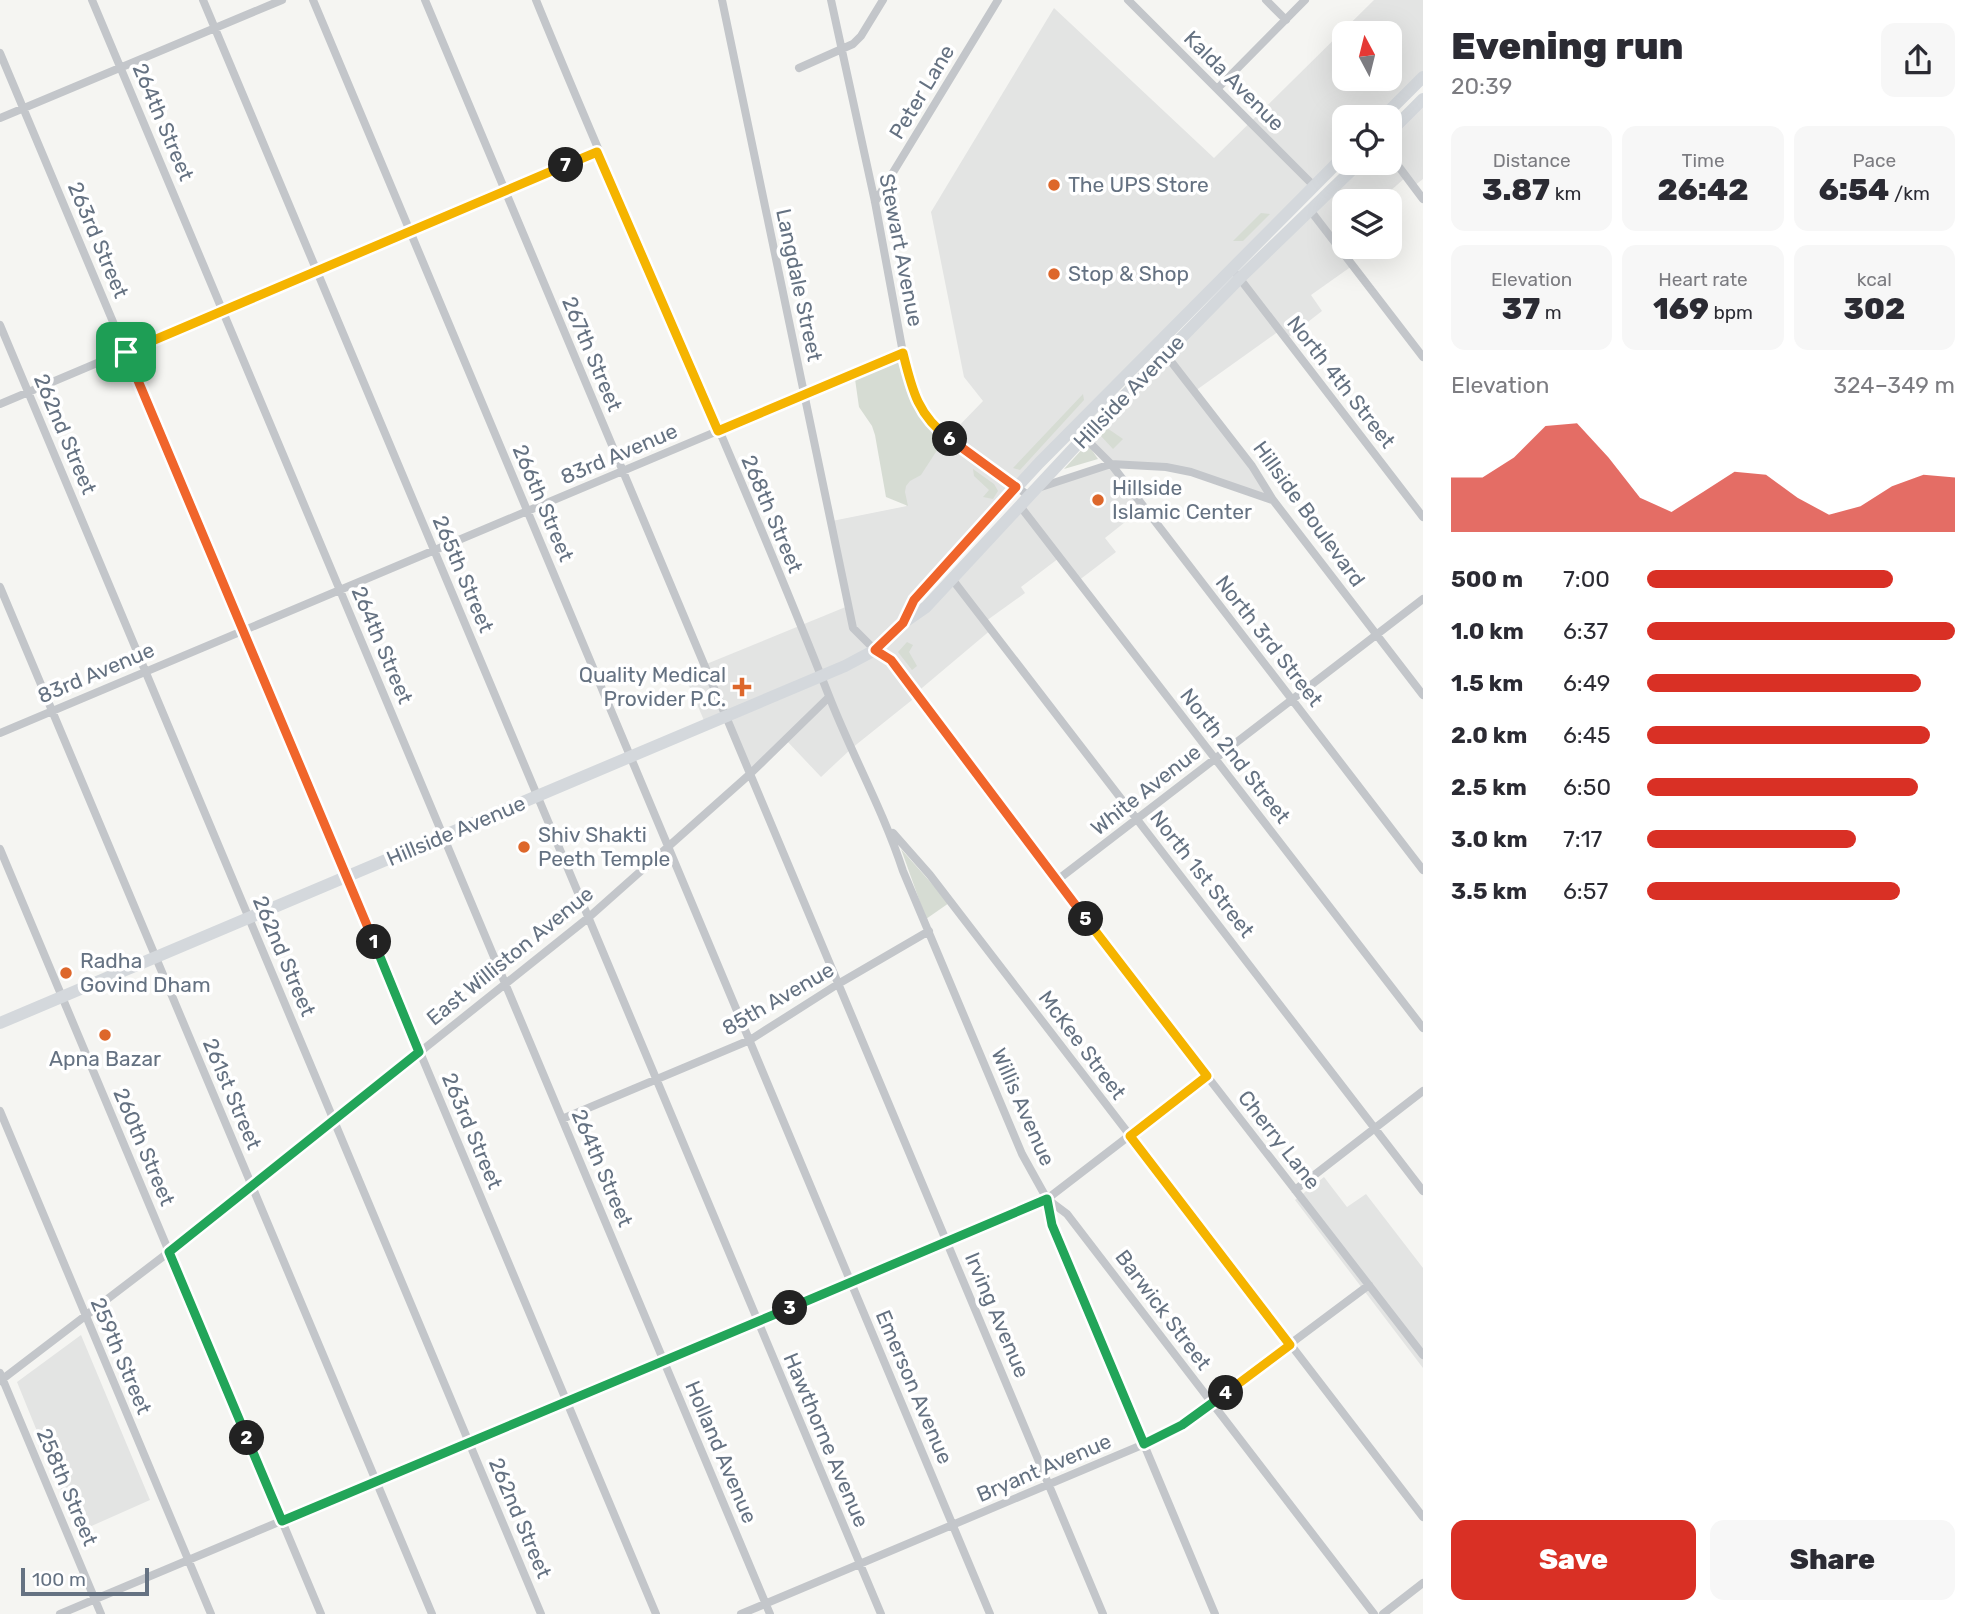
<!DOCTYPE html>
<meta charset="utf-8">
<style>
:root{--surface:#fff;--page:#f7f7f7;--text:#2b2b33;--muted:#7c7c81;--accent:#d93025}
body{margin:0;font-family:Rubik,sans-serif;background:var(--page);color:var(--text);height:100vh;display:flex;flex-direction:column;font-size:26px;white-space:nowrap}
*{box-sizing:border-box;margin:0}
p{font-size:23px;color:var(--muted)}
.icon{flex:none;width:38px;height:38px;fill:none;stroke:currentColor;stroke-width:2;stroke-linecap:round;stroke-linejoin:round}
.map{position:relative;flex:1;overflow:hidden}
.side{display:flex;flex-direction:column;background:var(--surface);width:560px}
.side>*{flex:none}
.needle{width:46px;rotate:353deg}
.tools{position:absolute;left:1332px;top:21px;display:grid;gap:14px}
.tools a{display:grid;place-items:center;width:70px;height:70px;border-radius:14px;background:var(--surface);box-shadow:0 7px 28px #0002;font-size:35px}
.scale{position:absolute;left:21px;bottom:18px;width:128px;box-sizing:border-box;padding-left:7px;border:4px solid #657282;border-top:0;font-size:19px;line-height:24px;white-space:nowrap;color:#657282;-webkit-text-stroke:5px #fff;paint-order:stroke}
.pin{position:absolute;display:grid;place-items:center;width:60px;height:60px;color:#fff;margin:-30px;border-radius:14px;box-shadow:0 4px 10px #0006}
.km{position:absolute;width:35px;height:35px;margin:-18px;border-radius:50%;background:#222;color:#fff;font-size:19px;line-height:35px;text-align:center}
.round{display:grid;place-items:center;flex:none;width:74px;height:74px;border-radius:14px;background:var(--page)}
.headline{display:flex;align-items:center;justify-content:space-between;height:119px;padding:0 28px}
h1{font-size:38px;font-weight:800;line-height:52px}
.metrics{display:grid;grid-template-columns:repeat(3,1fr);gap:10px;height:119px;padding:7px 28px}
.metrics div{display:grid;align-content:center;border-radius:14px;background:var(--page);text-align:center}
.metrics b{font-size:30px;font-weight:800}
.metrics small{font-size:19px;font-weight:400}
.metrics p{font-size:19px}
.chart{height:196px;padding:14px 28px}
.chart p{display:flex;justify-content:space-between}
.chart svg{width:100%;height:126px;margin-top:7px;fill:var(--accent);opacity:.7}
.cta{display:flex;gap:14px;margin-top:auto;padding:14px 28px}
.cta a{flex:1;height:80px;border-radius:14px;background:var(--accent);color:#fff;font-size:28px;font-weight:800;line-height:80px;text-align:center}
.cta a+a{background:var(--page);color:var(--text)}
ul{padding:0 28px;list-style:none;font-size:23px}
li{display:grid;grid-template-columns:112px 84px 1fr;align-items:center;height:52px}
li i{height:18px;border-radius:9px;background:var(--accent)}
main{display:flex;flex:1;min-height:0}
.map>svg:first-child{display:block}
.built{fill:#e3e4e3;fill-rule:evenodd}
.green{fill:#d6dcd3}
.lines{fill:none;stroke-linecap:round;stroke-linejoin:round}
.minor{stroke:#c3c6ca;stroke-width:8}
.primary{stroke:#d4d8dc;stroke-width:12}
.split-1-casing{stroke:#fff;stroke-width:14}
.split-2-casing{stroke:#fff;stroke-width:14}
.split-3-casing{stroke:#fff;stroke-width:14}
.split-4-casing{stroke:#fff;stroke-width:14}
.split-5-casing{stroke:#fff;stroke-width:14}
.split-6-casing{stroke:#fff;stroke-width:14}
.split-7-casing{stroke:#fff;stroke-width:14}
.split-8-casing{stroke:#fff;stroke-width:14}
.split-1{stroke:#f0652b;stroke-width:9}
.split-2{stroke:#22a559;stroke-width:9}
.split-3{stroke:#22a559;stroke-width:9}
.split-4{stroke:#22a559;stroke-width:9}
.split-5{stroke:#f5b400;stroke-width:9}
.split-6{stroke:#f0652b;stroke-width:9}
.split-7{stroke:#f5b400;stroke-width:9}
.split-8{stroke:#f5b400;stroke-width:9}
.poi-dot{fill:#dd672b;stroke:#fff;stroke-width:2.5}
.labels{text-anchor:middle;stroke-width:7;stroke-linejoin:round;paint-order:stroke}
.street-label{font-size:21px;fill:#657282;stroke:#fff}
.poi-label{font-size:21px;fill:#657282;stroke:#fff;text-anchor:start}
</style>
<main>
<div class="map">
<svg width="1423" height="1614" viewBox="0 0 1423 1614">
<rect width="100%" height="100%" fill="#f5f5f2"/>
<path class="built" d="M1374 0H1423V77L1383 117H1344V156L914 600 904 622 1036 489 1110 464 1084 437 1359 163H1390V132L1423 99V179L1414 186 1406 177 1379 201H1344V239L1337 245 1352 266 1311 295 1322 311 1286 339 1279 331 1195 391 1273 500 1191 472 1112 464 1144 507 1105 538 1116 552 1078 581 1059 558 1021 587 1025 593 986 621 992 629 916 693 917 696 852 748 821 777 786 740 750 774 726 717 706 725 686 679 706 670 704 665 848 606 832 521 907 506 894 493 983 401 964 377 931 212 1054 8 1214 158ZM1344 33H1390V79H1344Z
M1324 1177 1347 1207 1366 1194 1423 1268V1368L1295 1200Z
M81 1335 150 1500 78 1532 17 1382Z"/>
<path class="green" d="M1261 213 1270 214 1243 241H1233Z
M901 360 915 406 943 441 921 475 910 481 906 486 905 492 908 506 886 497 875 435 872 426 859 407 855 379Z
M1083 394 1084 400 1020 470 1013 468Z
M1107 428 1123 439 1113 449 1100 435Z
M1086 445 1089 446 1098 459 1064 469Z
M973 469 994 484 998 491 993 499 983 497 989 490 974 476Z
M907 642 913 645 909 652 917 666 912 670 898 652Z
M901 849 949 903 926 919Z"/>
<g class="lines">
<path class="minor" d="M92 0 770 1614
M203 0 881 1614
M313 0 990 1614
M425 0 1103 1614
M536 0C631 233 737 462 829 696 852 755 883 810 903 871L1022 1154 1047 1199 1052 1225 1215 1614
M722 0 853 628 875 650 891 661 1056 881 1423 1355
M831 0 875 202 903 353 917 400 934 427 1029 496
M1128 0 1314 186
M1266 0 1286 20
M0 53 656 1614
M799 68 853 44 861 36 883 0
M1217 89 1305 0
M0 118 282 0
M1390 155 1423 199
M875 202 998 0
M1310 210 1423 357
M1237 275 1423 517
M0 325 541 1614
M1166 355 1252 466 1273 500 1423 695
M0 404 597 152
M1084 437 1111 464 1423 870
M1041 487 1111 464 1166 467 1191 472 1272 500
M1020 506 1423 1028
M952 579 1423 1191
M0 587 432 1614
M0 733 903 353
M893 833 930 875 1423 1517
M0 849 321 1614
M1056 881 1423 599
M0 1111 211 1614
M562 1119 750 1040 838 984 929 931
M1295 1190 1423 1091
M1047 1199 1067 1214 1374 1614
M0 1373 101 1614
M0 1381 169 1252 588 918 750 774 829 697
M60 1614 1047 1199 1207 1076
M741 1614 1161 1437 1182 1425 1369 1285
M1383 1614 1423 1583"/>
<path class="primary" d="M1383 117 1423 77
M1390 132 1423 99
M903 623 913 600 1039 463 1344 156
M0 1023 845 666 875 650 903 623 926 607 1084 437 1240 278 1359 163"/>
</g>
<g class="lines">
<g class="split-1-casing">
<path id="split-1" d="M126 352 374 942"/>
</g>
<g class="split-2-casing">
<path id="split-2" d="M247 1438 169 1252 419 1052 374 942"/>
</g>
<g class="split-3-casing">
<path id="split-3" d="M247 1438 282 1521 790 1308"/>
</g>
<g class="split-4-casing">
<path id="split-4" d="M790 1308 1047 1199 1052 1225 1144 1444 1182 1425 1226 1393"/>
</g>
<g class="split-5-casing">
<path id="split-5" d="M1086 919 1207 1076 1130 1136 1290 1345 1226 1393"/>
</g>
<g class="split-6-casing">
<path id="split-6" d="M950 439 1016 487 914 600 903 623 875 650 891 660 1086 919"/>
</g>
<g class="split-7-casing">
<path id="split-7" d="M566 165 597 152 718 431 903 353C912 390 918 416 950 439"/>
</g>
<g class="split-8-casing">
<path id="split-8" d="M126 352 566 165"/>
</g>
<use href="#split-1" class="split-1"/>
<use href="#split-2" class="split-2"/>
<use href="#split-3" class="split-3"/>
<use href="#split-4" class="split-4"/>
<use href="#split-5" class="split-5"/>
<use href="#split-6" class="split-6"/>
<use href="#split-7" class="split-7"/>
<use href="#split-8" class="split-8"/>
</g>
<g class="poi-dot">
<circle cx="1054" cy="185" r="7"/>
<circle cx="1054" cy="274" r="7"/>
<circle cx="1098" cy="500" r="7"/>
<path d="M738.5 676.5h7v7h7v7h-7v7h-7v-7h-7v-7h7z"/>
<circle cx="524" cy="847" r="7"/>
<circle cx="66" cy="973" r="7"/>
<circle cx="105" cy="1035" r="7"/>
</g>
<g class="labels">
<g class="street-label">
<text transform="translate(1234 81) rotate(45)" y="7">Kalda Avenue</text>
<text transform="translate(922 92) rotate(-59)" y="7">Peter Lane</text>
<text transform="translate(163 122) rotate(67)" y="7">264th Street</text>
<text transform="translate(98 240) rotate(67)" y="7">263rd Street</text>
<text transform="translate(901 250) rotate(79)" y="7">Stewart Avenue</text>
<text transform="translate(799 285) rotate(78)" y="7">Langdale Street</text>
<text transform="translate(592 354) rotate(67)" y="7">267th Street</text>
<text transform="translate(1341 382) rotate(52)" y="7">North 4th Street</text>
<text transform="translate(1129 392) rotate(-46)" y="7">Hillside Avenue</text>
<text transform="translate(65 434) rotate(67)" y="7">262nd Street</text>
<text transform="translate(619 454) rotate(-23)" y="7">83rd Avenue</text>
<text transform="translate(543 503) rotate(67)" y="7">266th Street</text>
<text transform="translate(772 514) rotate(67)" y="7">268th Street</text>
<text transform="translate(1309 514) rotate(54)" y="7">Hillside Boulevard</text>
<text transform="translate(463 574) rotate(67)" y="7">265th Street</text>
<text transform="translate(1269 641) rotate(52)" y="7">North 3rd Street</text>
<text transform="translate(382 645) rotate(67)" y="7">264th Street</text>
<text transform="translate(96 673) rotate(-23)" y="7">83rd Avenue</text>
<text transform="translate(1235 756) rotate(52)" y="7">North 2nd Street</text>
<text transform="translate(1146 790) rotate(-38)" y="7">White Avenue</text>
<text transform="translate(456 831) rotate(-23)" y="7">Hillside Avenue</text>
<text transform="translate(1202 874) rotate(52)" y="7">North 1st Street</text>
<text transform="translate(284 956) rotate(67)" y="7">262nd Street</text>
<text transform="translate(510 956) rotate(-39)" y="7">East Williston Avenue</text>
<text transform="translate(778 999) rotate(-30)" y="7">85th Avenue</text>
<text transform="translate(1082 1045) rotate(53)" y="7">McKee Street</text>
<text transform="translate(232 1094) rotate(67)" y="7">261st Street</text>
<text transform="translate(1023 1107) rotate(66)" y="7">Willis Avenue</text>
<text transform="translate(472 1131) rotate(67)" y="7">263rd Street</text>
<text transform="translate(1279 1140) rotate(52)" y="7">Cherry Lane</text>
<text transform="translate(144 1147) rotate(67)" y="7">260th Street</text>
<text transform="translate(602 1168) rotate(67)" y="7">264th Street</text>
<text transform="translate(1163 1310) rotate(53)" y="7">Barwick Street</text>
<text transform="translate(997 1315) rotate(67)" y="7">Irving Avenue</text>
<text transform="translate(121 1356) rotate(67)" y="7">259th Street</text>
<text transform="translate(914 1387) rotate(67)" y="7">Emerson Avenue</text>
<text transform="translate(826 1440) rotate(67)" y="7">Hawthorne Avenue</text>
<text transform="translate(721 1452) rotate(67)" y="7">Holland Avenue</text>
<text transform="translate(1044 1468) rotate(-23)" y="7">Bryant Avenue</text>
<text transform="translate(67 1487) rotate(67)" y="7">258th Street</text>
<text transform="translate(520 1518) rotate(67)" y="7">262nd Street</text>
</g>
<g class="poi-label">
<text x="1068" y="192">The UPS Store</text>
<text x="1068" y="281">Stop &amp; Shop</text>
<text x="1112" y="495">Hillside<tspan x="1112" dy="24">Islamic Center</tspan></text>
<text x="726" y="682" text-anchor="end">Quality Medical<tspan x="726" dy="24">Provider P.C.</tspan></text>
<text x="538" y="842">Shiv Shakti<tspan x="538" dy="24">Peeth Temple</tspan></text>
<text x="80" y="968">Radha<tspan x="80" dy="24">Govind Dham</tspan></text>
<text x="105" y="1066" text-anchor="middle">Apna Bazar</text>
</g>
</g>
</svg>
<div class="tools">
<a><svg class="needle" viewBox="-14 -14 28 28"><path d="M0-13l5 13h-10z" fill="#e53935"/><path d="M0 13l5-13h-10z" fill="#7c7c81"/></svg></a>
<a><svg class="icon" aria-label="locate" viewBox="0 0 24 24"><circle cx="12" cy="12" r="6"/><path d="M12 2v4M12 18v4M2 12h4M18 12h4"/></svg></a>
<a><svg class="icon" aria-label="layers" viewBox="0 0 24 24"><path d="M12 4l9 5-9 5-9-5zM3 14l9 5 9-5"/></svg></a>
</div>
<div class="scale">100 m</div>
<div class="pin" style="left:126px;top:352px;background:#1e9e55"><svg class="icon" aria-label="arrive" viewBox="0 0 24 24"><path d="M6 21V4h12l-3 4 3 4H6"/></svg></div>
<b class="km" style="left:374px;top:942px">1</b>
<b class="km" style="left:247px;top:1438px">2</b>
<b class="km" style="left:790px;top:1308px">3</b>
<b class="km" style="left:1226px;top:1393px">4</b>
<b class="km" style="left:1086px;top:919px">5</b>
<b class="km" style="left:950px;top:439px">6</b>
<b class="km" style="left:566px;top:165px">7</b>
</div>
<section class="side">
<div class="headline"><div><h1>Evening run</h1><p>20:39</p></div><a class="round"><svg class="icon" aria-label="share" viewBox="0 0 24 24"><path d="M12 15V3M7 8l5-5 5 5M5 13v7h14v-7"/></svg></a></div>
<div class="metrics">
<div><p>Distance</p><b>3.87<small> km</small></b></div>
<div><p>Time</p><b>26:42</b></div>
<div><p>Pace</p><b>6:54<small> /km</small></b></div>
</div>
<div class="metrics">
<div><p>Elevation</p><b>37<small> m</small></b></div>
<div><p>Heart rate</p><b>169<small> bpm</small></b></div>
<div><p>kcal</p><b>302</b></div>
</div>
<div class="chart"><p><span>Elevation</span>324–349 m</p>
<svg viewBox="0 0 160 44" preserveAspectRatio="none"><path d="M0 44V25L10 25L20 18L30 7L40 6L50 18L60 32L70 37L80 30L90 23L100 24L110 32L120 38L130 35L140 28L150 24L160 25V44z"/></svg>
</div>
<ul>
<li><b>500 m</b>7:00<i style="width:80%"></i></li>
<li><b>1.0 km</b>6:37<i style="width:100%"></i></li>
<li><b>1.5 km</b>6:49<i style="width:89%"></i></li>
<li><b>2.0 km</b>6:45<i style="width:92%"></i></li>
<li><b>2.5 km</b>6:50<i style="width:88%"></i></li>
<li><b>3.0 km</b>7:17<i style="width:68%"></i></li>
<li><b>3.5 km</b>6:57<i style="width:82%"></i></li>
</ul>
<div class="cta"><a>Save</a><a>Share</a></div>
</section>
</main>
